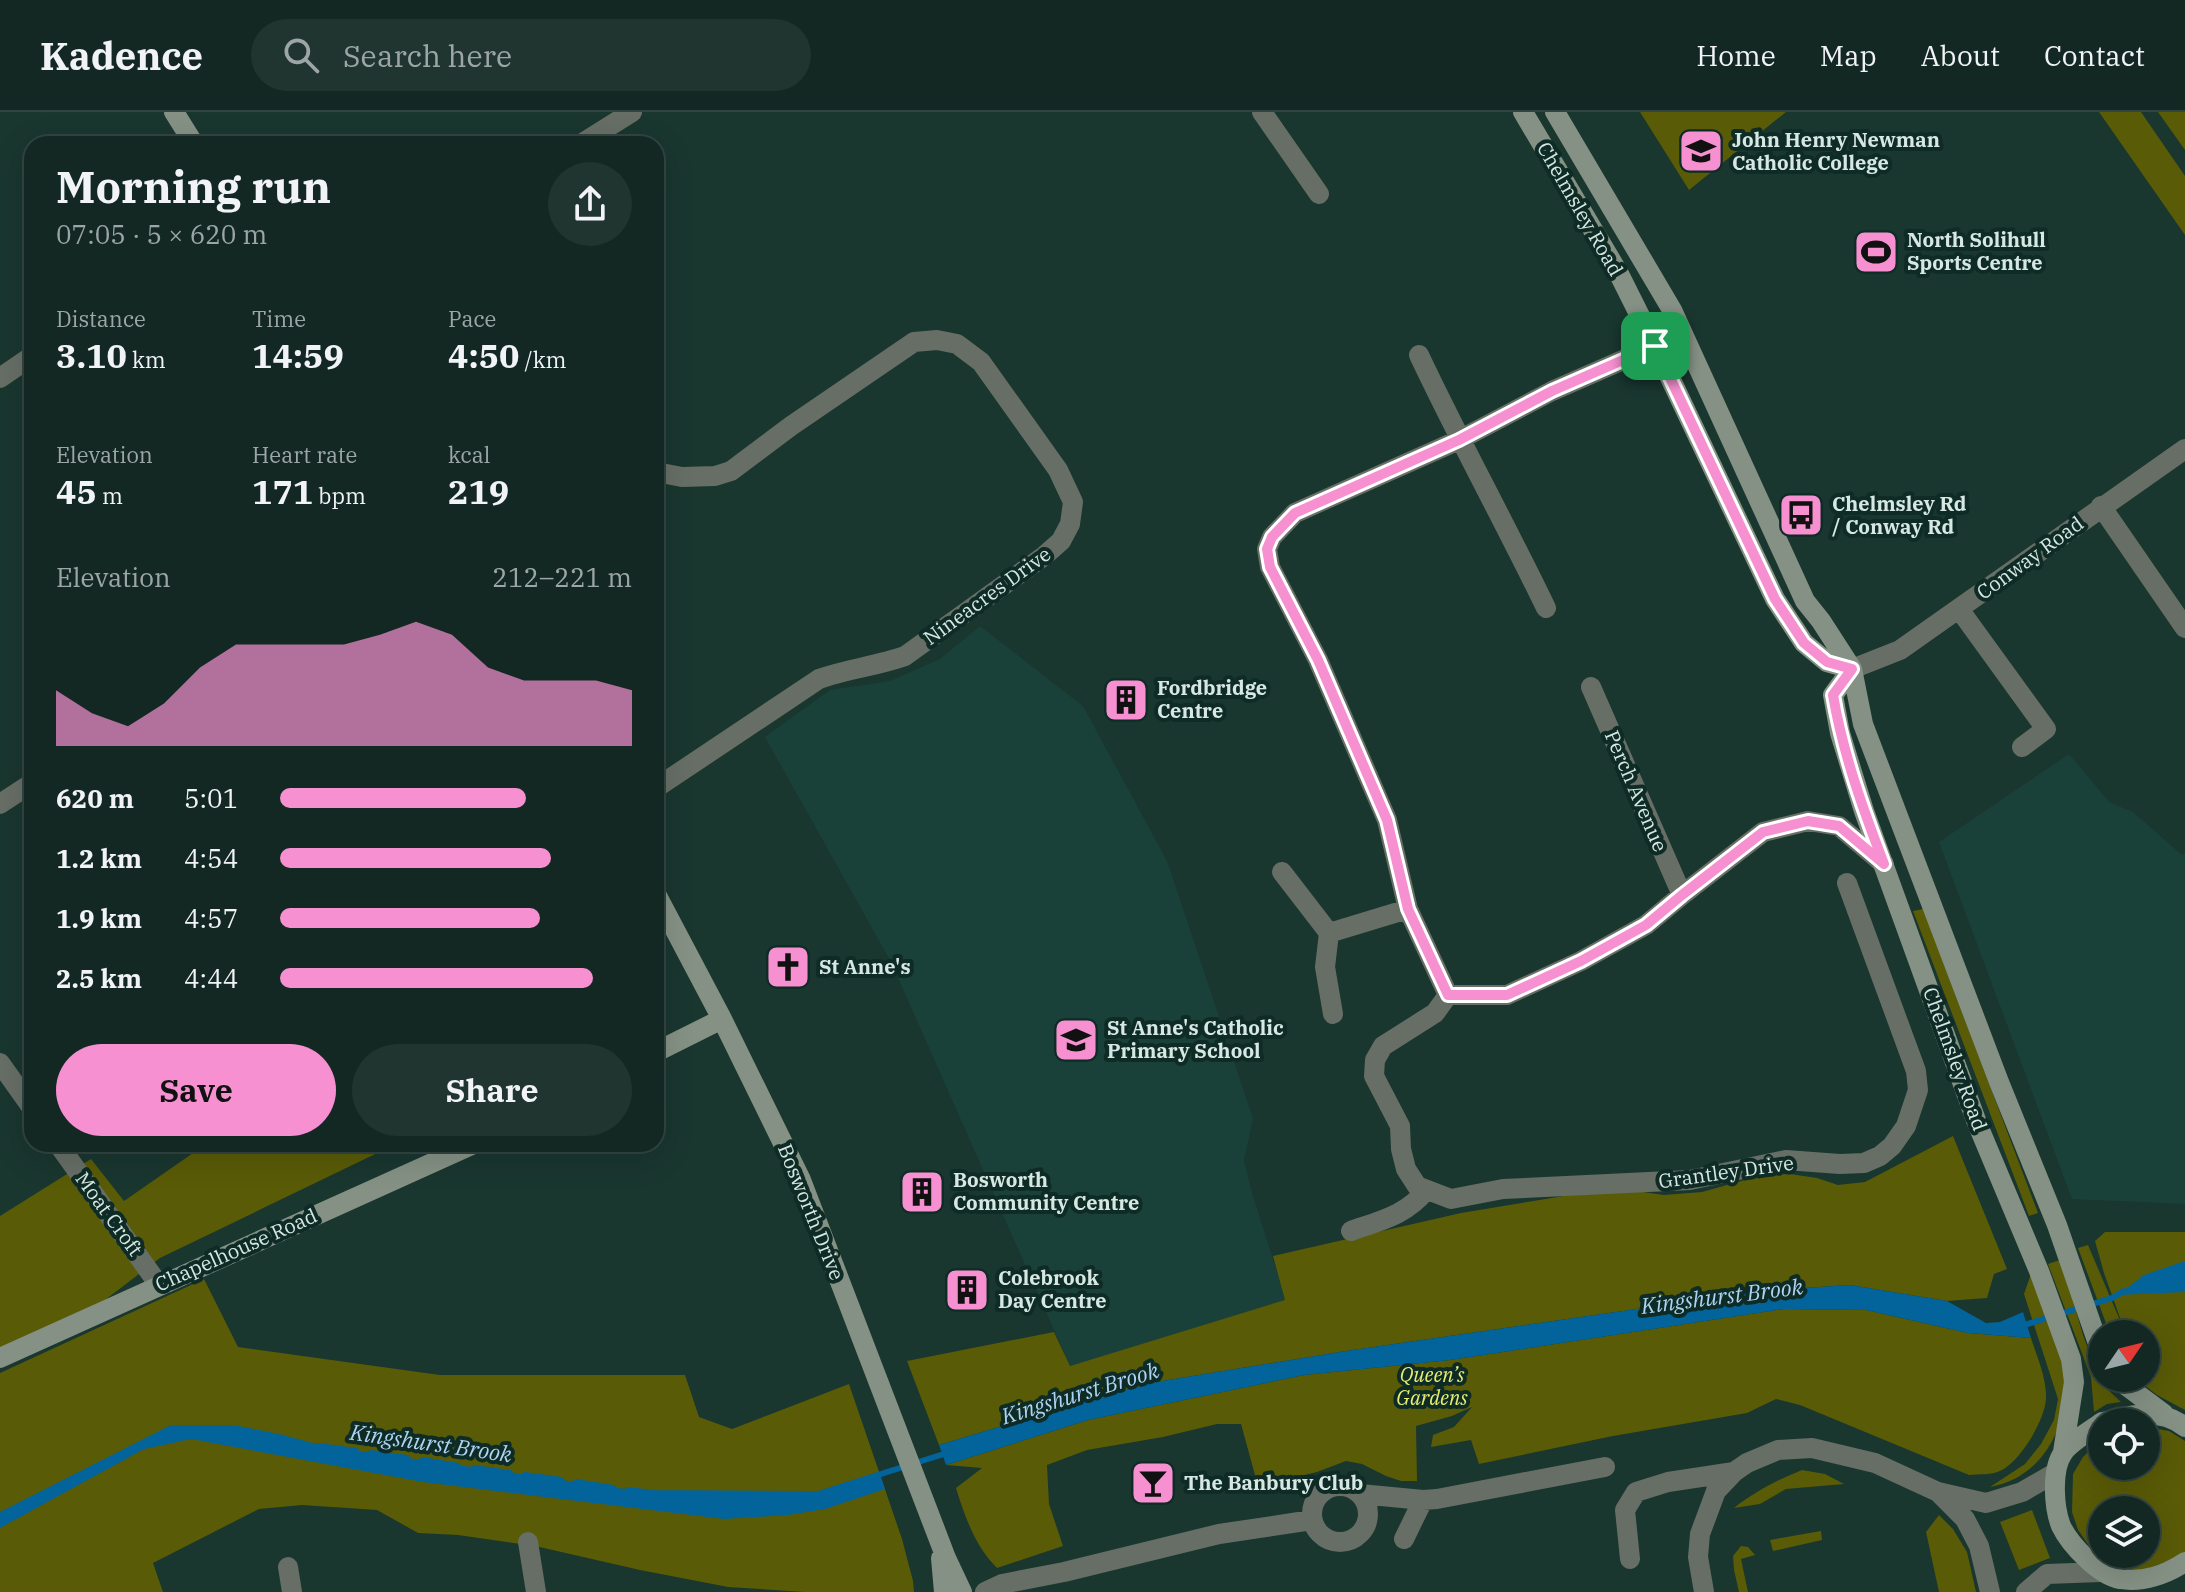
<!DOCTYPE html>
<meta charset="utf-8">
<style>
:root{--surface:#132823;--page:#203430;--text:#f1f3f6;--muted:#9da6a6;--line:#324441;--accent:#f690d0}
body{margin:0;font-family:"IBM Plex Serif",serif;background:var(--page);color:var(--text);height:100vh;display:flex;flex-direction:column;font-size:30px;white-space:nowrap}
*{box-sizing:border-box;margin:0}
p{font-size:26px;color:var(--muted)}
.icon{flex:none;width:44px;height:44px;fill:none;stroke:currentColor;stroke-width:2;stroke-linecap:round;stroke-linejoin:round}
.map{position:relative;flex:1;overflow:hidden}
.panel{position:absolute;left:24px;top:24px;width:640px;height:1016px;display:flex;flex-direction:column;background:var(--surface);border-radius:24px;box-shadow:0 8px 32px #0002,0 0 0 2px var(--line)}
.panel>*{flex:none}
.needle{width:52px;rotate:55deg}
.tools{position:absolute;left:2088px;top:1208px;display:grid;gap:16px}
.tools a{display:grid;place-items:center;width:72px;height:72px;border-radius:50%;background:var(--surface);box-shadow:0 8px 32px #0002,0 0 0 2px var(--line);font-size:40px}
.pin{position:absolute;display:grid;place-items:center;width:68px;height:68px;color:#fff;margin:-34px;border-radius:16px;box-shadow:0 4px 12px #0006}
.round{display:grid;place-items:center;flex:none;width:84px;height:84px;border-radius:42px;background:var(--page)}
.head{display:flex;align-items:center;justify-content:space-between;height:136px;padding:0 32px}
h1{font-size:44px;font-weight:700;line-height:60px}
.figures{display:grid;grid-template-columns:repeat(3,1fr);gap:12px;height:136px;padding:8px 32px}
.figures div{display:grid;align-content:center}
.figures b{font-size:34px;font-weight:700}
.figures small{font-size:22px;font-weight:400}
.figures p{font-size:22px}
.chart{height:224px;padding:16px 32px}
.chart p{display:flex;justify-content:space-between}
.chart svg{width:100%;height:144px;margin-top:8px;fill:var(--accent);opacity:.7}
.button{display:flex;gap:16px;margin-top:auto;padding:16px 32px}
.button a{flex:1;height:92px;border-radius:48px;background:var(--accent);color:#111;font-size:32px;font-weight:700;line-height:92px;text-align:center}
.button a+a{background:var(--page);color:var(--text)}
ul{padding:0 32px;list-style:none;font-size:26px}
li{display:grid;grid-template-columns:128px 96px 1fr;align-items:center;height:60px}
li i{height:20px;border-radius:10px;background:var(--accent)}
header{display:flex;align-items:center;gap:48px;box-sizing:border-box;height:112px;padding:0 40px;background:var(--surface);border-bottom:2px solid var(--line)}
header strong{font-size:38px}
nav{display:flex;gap:44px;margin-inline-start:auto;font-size:28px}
.search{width:560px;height:72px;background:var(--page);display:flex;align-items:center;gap:20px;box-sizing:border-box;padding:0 28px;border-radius:44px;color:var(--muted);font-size:30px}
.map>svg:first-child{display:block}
.built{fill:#1a4139}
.green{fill:#595b07;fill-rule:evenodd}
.water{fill:#02649b}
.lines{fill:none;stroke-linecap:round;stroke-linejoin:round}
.stream{stroke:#02649b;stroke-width:6}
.street{stroke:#666e66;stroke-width:20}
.secondary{stroke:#849184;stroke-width:20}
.route-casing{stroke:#fff;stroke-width:16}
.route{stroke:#f690d0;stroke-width:10}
.labels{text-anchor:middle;stroke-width:8;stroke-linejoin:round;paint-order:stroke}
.poi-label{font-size:20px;font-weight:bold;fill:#d7e8e3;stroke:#0e2b25;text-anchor:start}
.street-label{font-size:20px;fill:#d7e8e3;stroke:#0e2b25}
.park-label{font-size:20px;font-style:italic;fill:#e8ee71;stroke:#0e2b25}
.water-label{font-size:22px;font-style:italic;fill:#aed4f3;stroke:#0e2b25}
</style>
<header>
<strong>Kadence</strong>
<div class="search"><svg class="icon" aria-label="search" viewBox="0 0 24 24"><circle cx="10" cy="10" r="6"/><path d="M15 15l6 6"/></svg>Search here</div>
<nav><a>Home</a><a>Map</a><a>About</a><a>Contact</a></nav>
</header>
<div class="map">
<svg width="2185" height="1480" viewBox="0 0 2185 1480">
<rect width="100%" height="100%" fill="#19362f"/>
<path class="built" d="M980 514 1083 594 1167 749 1253 1007 1244 1048 1252 1081 1286 1188 1070 1254 891 850 765 625 830 578 890 569 940 547Z
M2069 642 2109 690 2133 700 2182 743 2185 742V1092L2072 1087 1939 730Z"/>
<path class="green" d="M1640 0H1786L1689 78Z
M2099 0H2141L2185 64V123Z
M2158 0H2185V38Z
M1923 797 2038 1101 2029 1104 1913 799Z
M1953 1024 2007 1157 1994 1162 1987 1186 1947 1189 1850 1173 1761 1179 1346 1239 1156 1270 1079 1291 939 1333 907 1249 1054 1220 1070 1254 1285 1188 1273 1144 1461 1101 1582 1081 1629 1078 1664 1083 1702 1080 1763 1063 1790 1062 1817 1066 1838 1073 1865 1070Z
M206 1032H396L160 1146 105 1188 0 1236V1104L91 1047 124 1089Z
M2105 1120H2185V1298L2157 1283 2135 1266H2146V1222H2110L2078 1136 2088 1133 2125 1220 2104 1161 2095 1129Z
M2063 1147 2072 1166 2074 1192 2083 1223 2097 1261 2105 1275 2121 1290 2107 1292 2094 1300 2091 1265 2048 1152Z
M2032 1159C2041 1185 2055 1212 2062 1240 2076 1296 2052 1364 1990 1375L2025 1352 2041 1332 2054 1308 2058 1287 2024 1182Z
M204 1167 238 1235 440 1263H685L699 1305 732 1317 849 1272 902 1427 913 1469 914 1480H805L728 1475 640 1458 535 1434 458 1423 418 1421 377 1398 302 1393 259 1397 153 1451 163 1480H0V1261Z
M1784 1197 1866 1198 1968 1221 2031 1226C2037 1245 2047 1267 2046 1287 2045 1308 2020 1350 2000 1359 1992 1363 1979 1362 1969 1363L1800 1293 1776 1287 1747 1301 1613 1324 1479 1352 1471 1328 1431 1335 1433 1323 1454 1315 1472 1295 1452 1304 1416 1314 1417 1369H1401L1386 1364 1362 1352 1346 1349 1317 1360 1258 1374 1241 1312H1217L1163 1325 1087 1338 1047 1353 1049 1392 1063 1434 997 1456C975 1434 965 1405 956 1376L982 1356 946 1353 1088 1308 1304 1263 1450 1248Z
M2146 1315 2169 1319 2185 1329V1443L2138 1460 2121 1457 2090 1435 2078 1418 2072 1400 2073 1362 2083 1345 2102 1327V1354H2146ZM2102 1398H2146V1442H2102Z
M1802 1358 1825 1362 1844 1372 1786 1377 1760 1392 1734 1396C1756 1379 1777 1368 1802 1358Z
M2032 1398 2050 1446 2019 1458 2000 1410Z
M1939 1403 1953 1417 1967 1440 1976 1480H1939L1926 1420Z
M1821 1419 1822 1428 1773 1439 1770 1428Z
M1741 1434 1748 1435 1755 1443 1741 1447 1748 1480H1739L1734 1458 1733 1444Z"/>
<path class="water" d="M2185 1149V1180L2118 1183 2144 1163Z
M1850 1173 1947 1189 1986 1211 2000 1210 2023 1200 2031 1226 1968 1221 1866 1198 1784 1197 1450 1248 1304 1263 1088 1308 946 1353 939 1333 1079 1291 1156 1270 1346 1239 1761 1179Z
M171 1313H234L279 1322 324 1334 653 1381 818 1382 880 1362 885 1377 825 1397 788 1403 724 1407 423 1370 191 1327 144 1337 0 1416V1400Z"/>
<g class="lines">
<path class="stream" d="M2021 1214 2112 1186 2124 1179
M319 1334 356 1339
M371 1341 407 1346
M422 1348 458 1354
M474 1356 510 1361
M525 1363 561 1368
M576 1370 613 1376
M628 1378 653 1381 818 1382 950 1340"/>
<path class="street" d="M1262 0 1319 82
M581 32 632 0
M1655 234 1552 279 1459 328 1295 401 1272 425 1267 437 1270 455 1318 548 1387 708 1408 797 1448 883H1507L1581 849 1646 813 1682 783 1763 720 1808 709 1839 714 1884 752
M1419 243C1459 328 1505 411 1546 496
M0 266 32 244
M656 360 682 365 715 364 731 359 791 314 914 230 937 228 957 232 981 250 1058 358 1073 390 1070 412 1061 429 1044 444 905 544C877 554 847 557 819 567L656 676
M2101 394 2185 516
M1959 497 2046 617 2022 635
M1852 557 1900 538 2185 337
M1591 575 1682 783
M0 692 32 671
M1282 760 1329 821
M1448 883 1435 901 1383 934 1375 948 1374 964 1400 1014 1401 1037 1406 1057 1417 1074 1451 1087 1503 1077 1690 1068 1786 1048 1840 1052 1864 1051 1880 1044 1892 1034 1906 1014 1918 978 1916 959 1847 771
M1333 902 1325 855 1329 821 1408 797
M0 951 32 996
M58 1032 159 1173
M1351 1119C1379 1109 1407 1103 1426 1078
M1312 1402a28 28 0 1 1 56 0a28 28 0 1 1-56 0Z
M1938 1380 1986 1391 2022 1380 2055 1361
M1360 1382 1423 1388 1437 1387 1605 1355
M1404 1427 1423 1388
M528 1430 536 1480
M1630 1447 1625 1398 1636 1380 1668 1370 1734 1360
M288 1455 292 1480
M985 1480 1002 1472 1064 1460 1219 1422 1312 1408
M1704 1480 1698 1445 1700 1422 1716 1379 1734 1360 1747 1351 1778 1338 1812 1336 1875 1351 1938 1380 1965 1407 1979 1434 1990 1480
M2026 1480 2047 1462 2101 1460"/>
<path class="secondary" d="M174 0 194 32
M1523 0 1618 160 1655 234 1775 487 1804 531 1827 550 1852 557 1833 583 1840 621 1864 699 1977 1011 2039 1159 2071 1247 2074 1270 2063 1340
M1555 0 1672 198 1805 489 1821 509 1852 557 1863 612 1999 970 2057 1113 2102 1243
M656 782 722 907 801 1068 946 1446 962 1480
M656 940 722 907
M0 1246 474 1032
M2116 1266 2164 1302
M2102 1310C2091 1318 2069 1331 2063 1341 2051 1358 2054 1396 2061 1414 2070 1433 2100 1464 2120 1467 2143 1471 2167 1462 2185 1450
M2103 1310C2130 1302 2161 1296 2185 1315
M941 1446 944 1480"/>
</g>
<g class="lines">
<g class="route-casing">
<path id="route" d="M1655 234 1775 487 1804 531 1827 550 1852 557 1833 583C1843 642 1863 697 1884 752L1839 714 1808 709 1763 720 1682 783 1646 813 1581 849 1507 883H1448L1408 797 1387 708 1318 548 1270 455 1267 437 1272 425 1295 401 1459 328 1552 279Z"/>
</g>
<use href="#route" class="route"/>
</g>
<defs>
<g id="school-square" transform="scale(2.3)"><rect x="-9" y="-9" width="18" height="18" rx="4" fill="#f690d0" stroke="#0e2b25"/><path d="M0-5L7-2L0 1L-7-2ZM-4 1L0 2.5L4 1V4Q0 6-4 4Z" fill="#111"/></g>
<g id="stadium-square" transform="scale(2.3)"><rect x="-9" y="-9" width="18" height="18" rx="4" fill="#f690d0" stroke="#0e2b25"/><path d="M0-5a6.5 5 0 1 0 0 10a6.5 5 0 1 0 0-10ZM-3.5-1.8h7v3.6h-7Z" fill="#111"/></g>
<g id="bus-square" transform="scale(2.3)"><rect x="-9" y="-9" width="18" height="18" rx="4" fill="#f690d0" stroke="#0e2b25"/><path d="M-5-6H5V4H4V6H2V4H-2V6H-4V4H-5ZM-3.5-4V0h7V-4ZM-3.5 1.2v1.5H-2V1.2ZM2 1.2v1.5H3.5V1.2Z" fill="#111"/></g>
<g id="building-square" transform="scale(2.3)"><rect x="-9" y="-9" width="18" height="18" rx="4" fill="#f690d0" stroke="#0e2b25"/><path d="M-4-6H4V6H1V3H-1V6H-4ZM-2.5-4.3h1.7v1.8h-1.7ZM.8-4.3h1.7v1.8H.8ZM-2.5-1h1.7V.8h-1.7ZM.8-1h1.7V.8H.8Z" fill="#111"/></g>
<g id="church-square" transform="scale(2.3)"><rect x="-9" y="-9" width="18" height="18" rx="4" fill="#f690d0" stroke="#0e2b25"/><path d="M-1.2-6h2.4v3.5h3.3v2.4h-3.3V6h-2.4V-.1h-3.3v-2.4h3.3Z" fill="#111"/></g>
<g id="bar-square" transform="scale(2.3)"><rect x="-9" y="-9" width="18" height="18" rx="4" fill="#f690d0" stroke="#0e2b25"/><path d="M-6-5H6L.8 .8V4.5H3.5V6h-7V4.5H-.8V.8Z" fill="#111"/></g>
</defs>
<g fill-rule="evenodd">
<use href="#school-square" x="1701" y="39"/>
<use href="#stadium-square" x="1876" y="140"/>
<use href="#bus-square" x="1801" y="403"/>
<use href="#building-square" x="1126" y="588"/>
<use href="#church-square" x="788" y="855"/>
<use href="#school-square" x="1076" y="928"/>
<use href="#building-square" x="922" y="1080"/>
<use href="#building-square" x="967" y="1178"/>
<use href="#bar-square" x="1153" y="1371"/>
</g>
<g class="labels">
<g class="poi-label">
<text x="1732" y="35">John Henry Newman<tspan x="1732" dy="23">Catholic College</tspan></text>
<text x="1907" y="135">North Solihull<tspan x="1907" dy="23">Sports Centre</tspan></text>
<text x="1832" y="399">Chelmsley Rd<tspan x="1832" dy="23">/ Conway Rd</tspan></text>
<text x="1157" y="583">Fordbridge<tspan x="1157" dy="23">Centre</tspan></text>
<text x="819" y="862">St Anne's</text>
<text x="1107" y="923">St Anne's Catholic<tspan x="1107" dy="23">Primary School</tspan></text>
<text x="953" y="1075">Bosworth<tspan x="953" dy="23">Community Centre</tspan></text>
<text x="998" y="1173">Colebrook<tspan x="998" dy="23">Day Centre</tspan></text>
<text x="1184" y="1378">The Banbury Club</text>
</g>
<g class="street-label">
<text transform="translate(1580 97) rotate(60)" y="7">Chelmsley Road</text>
<text transform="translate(2030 446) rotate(-36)" y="7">Conway Road</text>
<text transform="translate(987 484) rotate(-36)" y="7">Nineacres Drive</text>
<text transform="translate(1636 679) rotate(67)" y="7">Perch Avenue</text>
<text transform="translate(1955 947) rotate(70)" y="7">Chelmsley Road</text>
<text transform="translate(1726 1060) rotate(-8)" y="7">Grantley Drive</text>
<text transform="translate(811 1100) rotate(68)" y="7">Bosworth Drive</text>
<text transform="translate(109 1102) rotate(54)" y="7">Moat Croft</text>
<text transform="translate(236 1138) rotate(-24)" y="7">Chapelhouse Road</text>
</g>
<g class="park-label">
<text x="1432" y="1270">Queen’s<tspan x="1432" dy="23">Gardens</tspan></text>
</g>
<g class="water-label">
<text transform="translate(1722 1184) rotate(-7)" y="8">Kingshurst Brook</text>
<text transform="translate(1080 1281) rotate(-17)" y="8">Kingshurst Brook</text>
<text transform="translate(431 1331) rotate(8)" y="8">Kingshurst Brook</text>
</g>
</g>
</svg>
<div class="tools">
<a><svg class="needle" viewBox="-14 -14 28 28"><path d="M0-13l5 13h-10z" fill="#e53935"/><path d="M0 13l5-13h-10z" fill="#9da6a6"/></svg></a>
<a><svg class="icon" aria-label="locate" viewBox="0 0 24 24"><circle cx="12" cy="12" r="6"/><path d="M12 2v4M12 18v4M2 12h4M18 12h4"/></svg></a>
<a><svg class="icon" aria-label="layers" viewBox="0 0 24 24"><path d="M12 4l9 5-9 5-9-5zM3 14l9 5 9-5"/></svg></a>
</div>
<div class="pin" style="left:1655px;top:234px;background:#1e9e55"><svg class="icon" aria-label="arrive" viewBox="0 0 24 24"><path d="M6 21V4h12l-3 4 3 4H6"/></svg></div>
<section class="panel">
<div class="head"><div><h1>Morning run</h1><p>07:05 · 5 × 620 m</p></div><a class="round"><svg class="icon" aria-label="share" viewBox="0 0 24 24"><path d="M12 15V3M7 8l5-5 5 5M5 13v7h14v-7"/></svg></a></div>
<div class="figures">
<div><p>Distance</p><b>3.10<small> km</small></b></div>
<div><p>Time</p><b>14:59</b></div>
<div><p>Pace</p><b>4:50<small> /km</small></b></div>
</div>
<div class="figures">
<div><p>Elevation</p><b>45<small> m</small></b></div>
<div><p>Heart rate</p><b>171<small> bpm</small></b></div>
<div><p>kcal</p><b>219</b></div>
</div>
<div class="chart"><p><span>Elevation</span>212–221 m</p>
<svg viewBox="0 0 160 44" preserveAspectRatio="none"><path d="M0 44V27L10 34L20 38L30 31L40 20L50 13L60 13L70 13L80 13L90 10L100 6L110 10L120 20L130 24L140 24L150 24L160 27V44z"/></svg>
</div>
<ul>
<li><b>620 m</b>5:01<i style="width:70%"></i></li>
<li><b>1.2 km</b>4:54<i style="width:77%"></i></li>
<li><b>1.9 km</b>4:57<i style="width:74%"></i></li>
<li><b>2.5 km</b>4:44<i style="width:89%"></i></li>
</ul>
<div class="button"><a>Save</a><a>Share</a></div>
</section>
</div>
